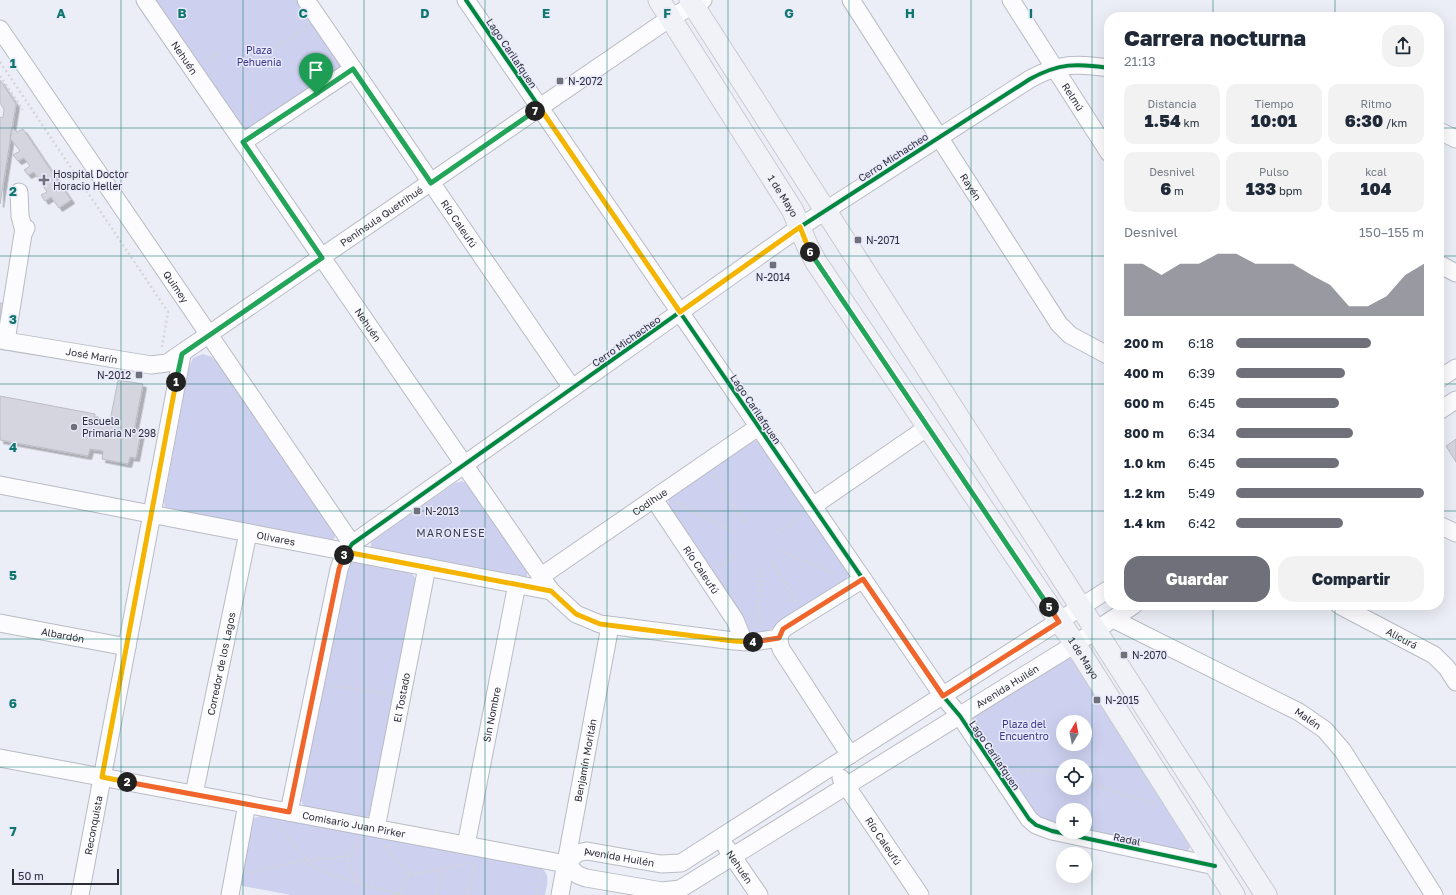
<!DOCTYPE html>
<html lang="es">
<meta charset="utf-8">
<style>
:root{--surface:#fff;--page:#f2f2f3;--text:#1f2937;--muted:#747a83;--accent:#6f707a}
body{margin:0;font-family:"Golos Text",sans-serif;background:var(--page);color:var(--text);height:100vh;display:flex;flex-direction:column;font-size:15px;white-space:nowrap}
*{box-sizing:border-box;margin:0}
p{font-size:13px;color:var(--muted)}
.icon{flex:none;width:22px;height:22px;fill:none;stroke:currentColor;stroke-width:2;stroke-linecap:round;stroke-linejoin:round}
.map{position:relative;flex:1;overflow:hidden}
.side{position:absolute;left:1104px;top:12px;width:340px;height:598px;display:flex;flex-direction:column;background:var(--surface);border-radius:16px;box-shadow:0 4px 16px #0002}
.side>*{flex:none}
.needle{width:26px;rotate:10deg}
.buttons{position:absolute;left:1056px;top:715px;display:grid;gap:8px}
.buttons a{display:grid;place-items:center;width:36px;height:36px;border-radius:50%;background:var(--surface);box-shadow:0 4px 16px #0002;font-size:20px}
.scale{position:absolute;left:12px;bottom:10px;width:107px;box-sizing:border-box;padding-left:4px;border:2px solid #2b2c37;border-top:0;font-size:11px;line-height:14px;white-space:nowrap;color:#2b2c37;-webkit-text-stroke:3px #e8eafb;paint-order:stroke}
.pin{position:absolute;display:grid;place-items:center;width:34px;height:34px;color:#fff;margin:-41px -17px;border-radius:50% 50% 50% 0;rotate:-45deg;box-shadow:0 0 4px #0007}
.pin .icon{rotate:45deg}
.km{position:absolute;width:20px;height:20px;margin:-10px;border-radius:50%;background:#222;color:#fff;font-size:11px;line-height:20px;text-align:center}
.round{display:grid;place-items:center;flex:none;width:42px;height:42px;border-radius:16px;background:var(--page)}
.headline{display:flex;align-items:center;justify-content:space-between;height:68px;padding:0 20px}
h1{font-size:22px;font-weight:800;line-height:30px}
.stats{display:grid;grid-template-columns:repeat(3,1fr);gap:6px;height:68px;padding:4px 20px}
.stats div{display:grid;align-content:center;border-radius:10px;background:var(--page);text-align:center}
.stats b{font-size:17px;font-weight:800}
.stats small{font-size:11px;font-weight:400}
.stats p{font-size:11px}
.chart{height:112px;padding:8px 20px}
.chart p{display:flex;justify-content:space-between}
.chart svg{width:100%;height:72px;margin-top:4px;fill:var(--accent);opacity:.7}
.cta{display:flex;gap:8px;margin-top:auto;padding:8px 20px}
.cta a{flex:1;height:46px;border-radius:16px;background:var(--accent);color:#fff;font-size:16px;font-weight:800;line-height:46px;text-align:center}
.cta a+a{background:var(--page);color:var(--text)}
ul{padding:0 20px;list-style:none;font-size:13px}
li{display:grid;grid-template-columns:64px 48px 1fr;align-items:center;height:30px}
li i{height:10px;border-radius:5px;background:var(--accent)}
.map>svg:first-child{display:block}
.green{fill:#cdd0ef;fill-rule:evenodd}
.building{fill:#d4d5df;stroke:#bcbdc7;filter:url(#shadow)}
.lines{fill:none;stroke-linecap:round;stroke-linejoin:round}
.minor-casing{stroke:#b9bbc4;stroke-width:19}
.major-casing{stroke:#c9cad0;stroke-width:23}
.path{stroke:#d5d5d8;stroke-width:2.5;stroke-dasharray:2 3;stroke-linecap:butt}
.minor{stroke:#fcfcfe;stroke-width:17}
.major{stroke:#f1f1f8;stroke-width:21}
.cycleway-casing{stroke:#e8eafb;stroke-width:6}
.cycleway{stroke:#00873e;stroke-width:4}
.split-1-casing{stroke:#fff;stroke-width:8}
.split-2-casing{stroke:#fff;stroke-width:8}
.split-3-casing{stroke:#fff;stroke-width:8}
.split-4-casing{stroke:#fff;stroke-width:8}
.split-5-casing{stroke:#fff;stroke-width:8}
.split-6-casing{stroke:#fff;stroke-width:8}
.split-7-casing{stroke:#fff;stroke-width:8}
.split-8-casing{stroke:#fff;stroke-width:8}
.split-1{stroke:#22a559;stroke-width:5}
.split-2{stroke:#f5b400;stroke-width:5}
.split-3{stroke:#f0652b;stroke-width:5}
.split-4{stroke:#f5b400;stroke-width:5}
.split-5{stroke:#f0652b;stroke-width:5}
.split-6{stroke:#22a559;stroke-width:5}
.split-7{stroke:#f5b400;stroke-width:5}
.split-8{stroke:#22a559;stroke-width:5}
.grid{fill:none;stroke:#0f766e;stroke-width:1;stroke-opacity:0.55}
.poi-dot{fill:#6f707a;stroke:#e8eafb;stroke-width:1.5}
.labels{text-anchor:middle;stroke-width:3;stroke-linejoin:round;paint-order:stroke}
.park-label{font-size:10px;fill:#393489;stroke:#e8eafb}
.street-label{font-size:10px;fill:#2b2c37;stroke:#e8eafb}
.poi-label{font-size:10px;fill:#2b2c37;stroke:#e8eafb;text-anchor:start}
.neighbourhood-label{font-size:11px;letter-spacing:1px;fill:#3a3c53;stroke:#e8eafb}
.grid-label{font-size:13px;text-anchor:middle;font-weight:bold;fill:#0f766e;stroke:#e8eafb;stroke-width:3;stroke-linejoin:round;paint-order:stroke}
</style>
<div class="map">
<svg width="1456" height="895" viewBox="0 0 1456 895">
<defs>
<filter id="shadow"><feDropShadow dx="3.5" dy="3.5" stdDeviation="0" flood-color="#0004"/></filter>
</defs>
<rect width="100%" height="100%" fill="#eceef7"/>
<path class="green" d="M154 0H298L340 62 341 67 247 131 244 130Z
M203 354 212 357 217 362 334 533 335 537 332 541 165 509 164 501 189 367 193 358Z
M753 440 760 442 849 573 845 582 763 634 756 635 750 631 669 509 668 499Z
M462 481 468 485 527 572V577L371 548V542L455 483Z
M354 562 410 572 414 576 416 581 371 814 366 818 303 806 301 800 345 570 348 564Z
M1066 658 1073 659 1191 845 1187 853 1085 832V810H1063V828L1040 821 973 720 976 714ZM1063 722H1085V744H1063ZM1063 766H1085V788H1063Z
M262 815 541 868C551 874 547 885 545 895H291L238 885 253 819Z"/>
<path class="building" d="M0 80 16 104 0 204V117L3 118 4 109 0 103Z
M12 127 17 132 23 129 71 200 59 208 51 197 45 201 41 195 47 192 34 172 28 175 24 170 30 166 24 158 18 161 13 155 20 151 10 138Z
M0 303 8 304 5 325 0 324Z
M118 380 143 384 134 431 141 432 136 458 130 457 128 464 102 459 103 451 90 449 88 456 0 440V396L95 414 94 423 109 426Z
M1456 439V462L1446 446Z"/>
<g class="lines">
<g class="minor-casing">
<g id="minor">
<path id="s1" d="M145 0 551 591 576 614 600 624 734 641 753 642 779 638"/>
<path id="s2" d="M306 0 572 388"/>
<path d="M466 0 943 696 960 716 1029 819 1036 825 1052 831 1215 866"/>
<path id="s3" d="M851 0 1059 324 1070 335 1109 356"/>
<path id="s4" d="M1011 0 1109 153"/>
<path id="s5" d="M0 29 352 544"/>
<path d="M1439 131 1456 139"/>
<path d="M243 142 353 69"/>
<path d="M19 192 20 216 24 231"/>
<path d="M1439 264 1456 273"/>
<path id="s6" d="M0 340 151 365 167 363 670 18 703 0"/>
<path d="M6 341 23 234 26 228"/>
<path d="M1439 379 1456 368"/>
<path d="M1439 411 1456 400"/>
<path id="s7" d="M0 485 551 591"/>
<path id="s8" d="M654 499 735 620 744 642"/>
<path d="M813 506 928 427"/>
<path d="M1439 525 1456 533"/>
<path id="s9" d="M540 577 758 427"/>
<path id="s10" d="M1339 605 1434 655 1447 668 1456 682"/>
<path id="s11" d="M1113 619 1299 712 1325 730 1343 751 1434 895"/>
<path id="s12" d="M0 623 127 647"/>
<path d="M850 755 781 649C778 640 778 633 786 627L863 579"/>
<path id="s13" d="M0 758 566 864"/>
<path id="s14" d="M841 778 920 895"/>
<path id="s15" d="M194 794 248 533"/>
<path d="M289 812 339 569 343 558 352 544 800 227 1030 79C1059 63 1077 63 1109 68"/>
<path id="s16" d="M376 828 427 567"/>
<path id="s17" d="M466 845 517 584"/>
<path id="s18" d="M726 847 759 895"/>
<path id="s19" d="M566 864 578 875 586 878 662 891 680 889 1075 644 1134 605"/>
<path id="s20" d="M566 864 577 853 587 851 661 864 681 863 1109 589"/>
<path id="s21" d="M80 895 182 355"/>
<path d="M230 895 247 804"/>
<path id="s22" d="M560 895 610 626"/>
</g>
</g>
<g class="major-casing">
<g id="major">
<path id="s23" d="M659 0 793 211 807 245 816 262 1075 644 1234 895"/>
<path d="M690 0 1266 895"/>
</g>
</g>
<path class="path" d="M265 55 270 63
M262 57 307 27
M0 62 168 312 162 347
M205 62 221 51
M310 62 332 64
M0 76 23 110
M248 120 252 101
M713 475 746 524
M676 502 738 534
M778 532 803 516
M780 551 836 574
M772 561 797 604
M717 567 739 554
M758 627 760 566
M330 685 388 694
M1017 773 1036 770 1063 776
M1085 782 1155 804
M278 826 312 866 331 875 401 895
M385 846 410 875
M348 855 349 869 360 883
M249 873 304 860 343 857 352 852 360 841
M399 894 406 879 410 875 469 863
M436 895 445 867
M467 895 475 863
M537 895 540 878 539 874"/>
<use href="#minor" class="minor"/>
<use href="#major" class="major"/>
<g class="cycleway-casing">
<path id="cycleway" d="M466 0 943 696 960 716 1029 819 1036 825 1052 831 1215 866
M289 812 339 569 343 558 352 544 800 227 1030 79C1059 63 1077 63 1109 68"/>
</g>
<use href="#cycleway" class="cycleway"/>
</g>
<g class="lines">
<g class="split-1-casing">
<path id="split-1" d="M176 382 182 354 322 258 243 142 316 94"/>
</g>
<g class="split-2-casing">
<path id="split-2" d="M127 782 102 777 176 382"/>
</g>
<g class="split-3-casing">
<path id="split-3" d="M127 782 289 812 339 569 344 555"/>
</g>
<g class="split-4-casing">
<path id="split-4" d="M344 555 346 552 551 591 576 614 600 624 734 641 753 642"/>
</g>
<g class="split-5-casing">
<path id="split-5" d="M753 642 779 638 783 629 863 579 943 696 1059 622 1049 607"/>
</g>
<g class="split-6-casing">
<path id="split-6" d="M810 252 1049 607"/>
</g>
<g class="split-7-casing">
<path id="split-7" d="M535 111 540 108 680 312 800 227 810 252"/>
</g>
<g class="split-8-casing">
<path id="split-8" d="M316 94 353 69 431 183 535 111"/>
</g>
<use href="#split-1" class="split-1"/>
<use href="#split-2" class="split-2"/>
<use href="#split-3" class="split-3"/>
<use href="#split-4" class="split-4"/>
<use href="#split-5" class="split-5"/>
<use href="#split-6" class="split-6"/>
<use href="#split-7" class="split-7"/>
<use href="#split-8" class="split-8"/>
</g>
<path class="grid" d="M121 0V895M243 0V895M364 0V895M485 0V895M607 0V895M728 0V895M849 0V895M971 0V895M1092 0V895M1213 0V17M1335 0V17M0 128H1109M1439 128H1456M0 256H1109M1439 256H1456M0 384H1109M1439 384H1456M0 511H1109M1439 511H1456M1213 605V895M1335 605V895M0 639H1456M0 767H1063M1085 767H1456"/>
<g class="poi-dot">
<rect x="556" y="77" width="8" height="8" rx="2"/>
<path d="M42 174h4v4h4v4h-4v4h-4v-4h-4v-4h4z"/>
<rect x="854" y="236" width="8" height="8" rx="2"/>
<rect x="769" y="261" width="8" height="8" rx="2"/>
<rect x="135" y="371" width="8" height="8" rx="2"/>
<circle cx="74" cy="427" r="4"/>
<rect x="413" y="507" width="8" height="8" rx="2"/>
<rect x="1120" y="651" width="8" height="8" rx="2"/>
<rect x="1093" y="696" width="8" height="8" rx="2"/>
</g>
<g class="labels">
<g class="park-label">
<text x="259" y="54">Plaza<tspan x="259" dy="12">Pehuenia</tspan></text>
<text x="1024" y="728">Plaza del<tspan x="1024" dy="12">Encuentro</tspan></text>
</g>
<g class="street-label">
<text transform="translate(512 53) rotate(56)" y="4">Lago Carilafquen</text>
<text dy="4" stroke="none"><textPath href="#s1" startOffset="70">Nehuén</textPath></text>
<text dy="4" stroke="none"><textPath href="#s4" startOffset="115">Relmú</textPath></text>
<text transform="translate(893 157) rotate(-33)" y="4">Cerro Michacheo</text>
<text dy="4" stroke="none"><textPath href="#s3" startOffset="222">Rayén</textPath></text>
<text dy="4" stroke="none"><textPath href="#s23" startOffset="232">1 de Mayo</textPath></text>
<text dy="4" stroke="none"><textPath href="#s6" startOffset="429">Península Quetrihué</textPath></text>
<text dy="4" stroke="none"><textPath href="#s2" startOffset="271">Río Caleufú</textPath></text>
<text dy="4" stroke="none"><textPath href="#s5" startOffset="312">Quimey</textPath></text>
<text dy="4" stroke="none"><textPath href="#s1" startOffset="394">Nehuén</textPath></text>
<text transform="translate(626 341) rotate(-35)" y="4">Cerro Michacheo</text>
<text dy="4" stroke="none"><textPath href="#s6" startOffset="93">José Marín</textPath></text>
<text transform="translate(756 409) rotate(56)" y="4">Lago Carilafquen</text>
<text dy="4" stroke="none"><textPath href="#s9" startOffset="133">Codihue</textPath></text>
<text dy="4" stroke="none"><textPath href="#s7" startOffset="281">Olivares</textPath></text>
<text dy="4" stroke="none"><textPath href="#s8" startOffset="85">Río Caleufú</textPath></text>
<text dy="4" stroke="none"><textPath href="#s12" startOffset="64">Albardón</textPath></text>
<text dy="4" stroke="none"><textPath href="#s10" startOffset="71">Alicurá</textPath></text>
<text dy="4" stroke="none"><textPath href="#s23" startOffset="784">1 de Mayo</textPath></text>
<text dy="4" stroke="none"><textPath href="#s15" startOffset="133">Corredor de los Lagos</textPath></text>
<text dy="4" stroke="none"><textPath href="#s19" startOffset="505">Avenida Huilén</textPath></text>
<text dy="4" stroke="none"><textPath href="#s16" startOffset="133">El Tostado</textPath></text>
<text dy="4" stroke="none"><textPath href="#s17" startOffset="133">Sin Nombre</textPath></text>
<text dy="4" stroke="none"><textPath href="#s11" startOffset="219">Malén</textPath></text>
<text transform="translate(995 755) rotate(56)" y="4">Lago Carilafquen</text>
<text dy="4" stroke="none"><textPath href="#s22" startOffset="137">Benjamín Moritán</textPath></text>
<text dy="4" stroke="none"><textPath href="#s13" startOffset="360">Comisario Juan Pirker</textPath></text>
<text dy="4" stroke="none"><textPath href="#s21" startOffset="71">Reconquista</textPath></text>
<text transform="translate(1127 839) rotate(12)" y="4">Radal</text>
<text dy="4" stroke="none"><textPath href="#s14" startOffset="76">Río Caleufú</textPath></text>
<text dy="4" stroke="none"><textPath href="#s20" startOffset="58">Avenida Huilén</textPath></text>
<text dy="4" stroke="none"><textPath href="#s18" startOffset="24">Nehuén</textPath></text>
</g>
<g class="poi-label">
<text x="568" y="85">N-2072</text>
<text x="53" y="178">Hospital Doctor<tspan x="53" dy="12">Horacio Heller</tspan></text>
<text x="866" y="244">N-2071</text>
<text x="773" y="281" text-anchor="middle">N-2014</text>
<text x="131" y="379" text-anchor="end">N-2012</text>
<text x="82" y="425">Escuela<tspan x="82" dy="12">Primaria Nº 298</tspan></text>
<text x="425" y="515">N-2013</text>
<text x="1132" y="659">N-2070</text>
<text x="1105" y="704">N-2015</text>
</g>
<g class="neighbourhood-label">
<text x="451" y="537">MARONESE</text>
</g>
</g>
<g class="grid-label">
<text x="61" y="18">A</text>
<text x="182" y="18">B</text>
<text x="303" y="18">C</text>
<text x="425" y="18">D</text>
<text x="546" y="18">E</text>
<text x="667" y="18">F</text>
<text x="789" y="18">G</text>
<text x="910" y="18">H</text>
<text x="1031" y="18">I</text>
<text x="13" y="68">1</text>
<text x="13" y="196">2</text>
<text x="13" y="324">3</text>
<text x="13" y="452">4</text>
<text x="13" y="580">5</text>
<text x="13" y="708">6</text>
<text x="13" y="836">7</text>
</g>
</svg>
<div class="buttons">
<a><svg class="needle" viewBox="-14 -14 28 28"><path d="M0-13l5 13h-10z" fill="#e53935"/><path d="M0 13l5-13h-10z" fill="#747a83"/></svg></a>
<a><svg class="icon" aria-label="locate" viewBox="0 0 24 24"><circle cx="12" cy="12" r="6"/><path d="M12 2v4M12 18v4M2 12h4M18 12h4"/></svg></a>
<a>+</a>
<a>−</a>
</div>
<div class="scale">50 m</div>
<div class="pin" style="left:316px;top:94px;background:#1e9e55"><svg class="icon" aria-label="arrive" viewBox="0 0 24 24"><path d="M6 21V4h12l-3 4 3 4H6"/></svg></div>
<b class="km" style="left:176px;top:382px">1</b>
<b class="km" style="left:127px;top:782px">2</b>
<b class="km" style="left:344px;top:555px">3</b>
<b class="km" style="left:753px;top:642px">4</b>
<b class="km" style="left:1049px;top:607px">5</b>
<b class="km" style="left:810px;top:252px">6</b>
<b class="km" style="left:535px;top:111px">7</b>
<section class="side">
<div class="headline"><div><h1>Carrera nocturna</h1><p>21:13</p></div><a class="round"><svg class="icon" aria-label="share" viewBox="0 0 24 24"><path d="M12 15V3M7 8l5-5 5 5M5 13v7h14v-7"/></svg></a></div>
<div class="stats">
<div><p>Distancia</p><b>1.54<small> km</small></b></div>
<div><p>Tiempo</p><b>10:01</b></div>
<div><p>Ritmo</p><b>6:30<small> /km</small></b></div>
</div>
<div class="stats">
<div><p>Desnivel</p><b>6<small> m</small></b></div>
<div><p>Pulso</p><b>133<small> bpm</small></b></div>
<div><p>kcal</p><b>104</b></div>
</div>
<div class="chart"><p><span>Desnivel</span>150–155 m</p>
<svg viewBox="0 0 160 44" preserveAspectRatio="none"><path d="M0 44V12L10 12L20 19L30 12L40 12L50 6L60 6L70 12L80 12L90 12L100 19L110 25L120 38L130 38L140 32L150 19L160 12V44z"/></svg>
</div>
<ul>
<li><b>200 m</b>6:18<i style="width:72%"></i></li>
<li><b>400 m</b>6:39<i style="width:58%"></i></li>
<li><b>600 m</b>6:45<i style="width:55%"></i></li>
<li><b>800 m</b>6:34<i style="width:62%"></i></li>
<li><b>1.0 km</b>6:45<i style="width:55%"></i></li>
<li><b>1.2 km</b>5:49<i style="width:100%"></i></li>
<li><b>1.4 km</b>6:42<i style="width:57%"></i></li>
</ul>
<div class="cta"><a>Guardar</a><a>Compartir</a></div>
</section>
</div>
